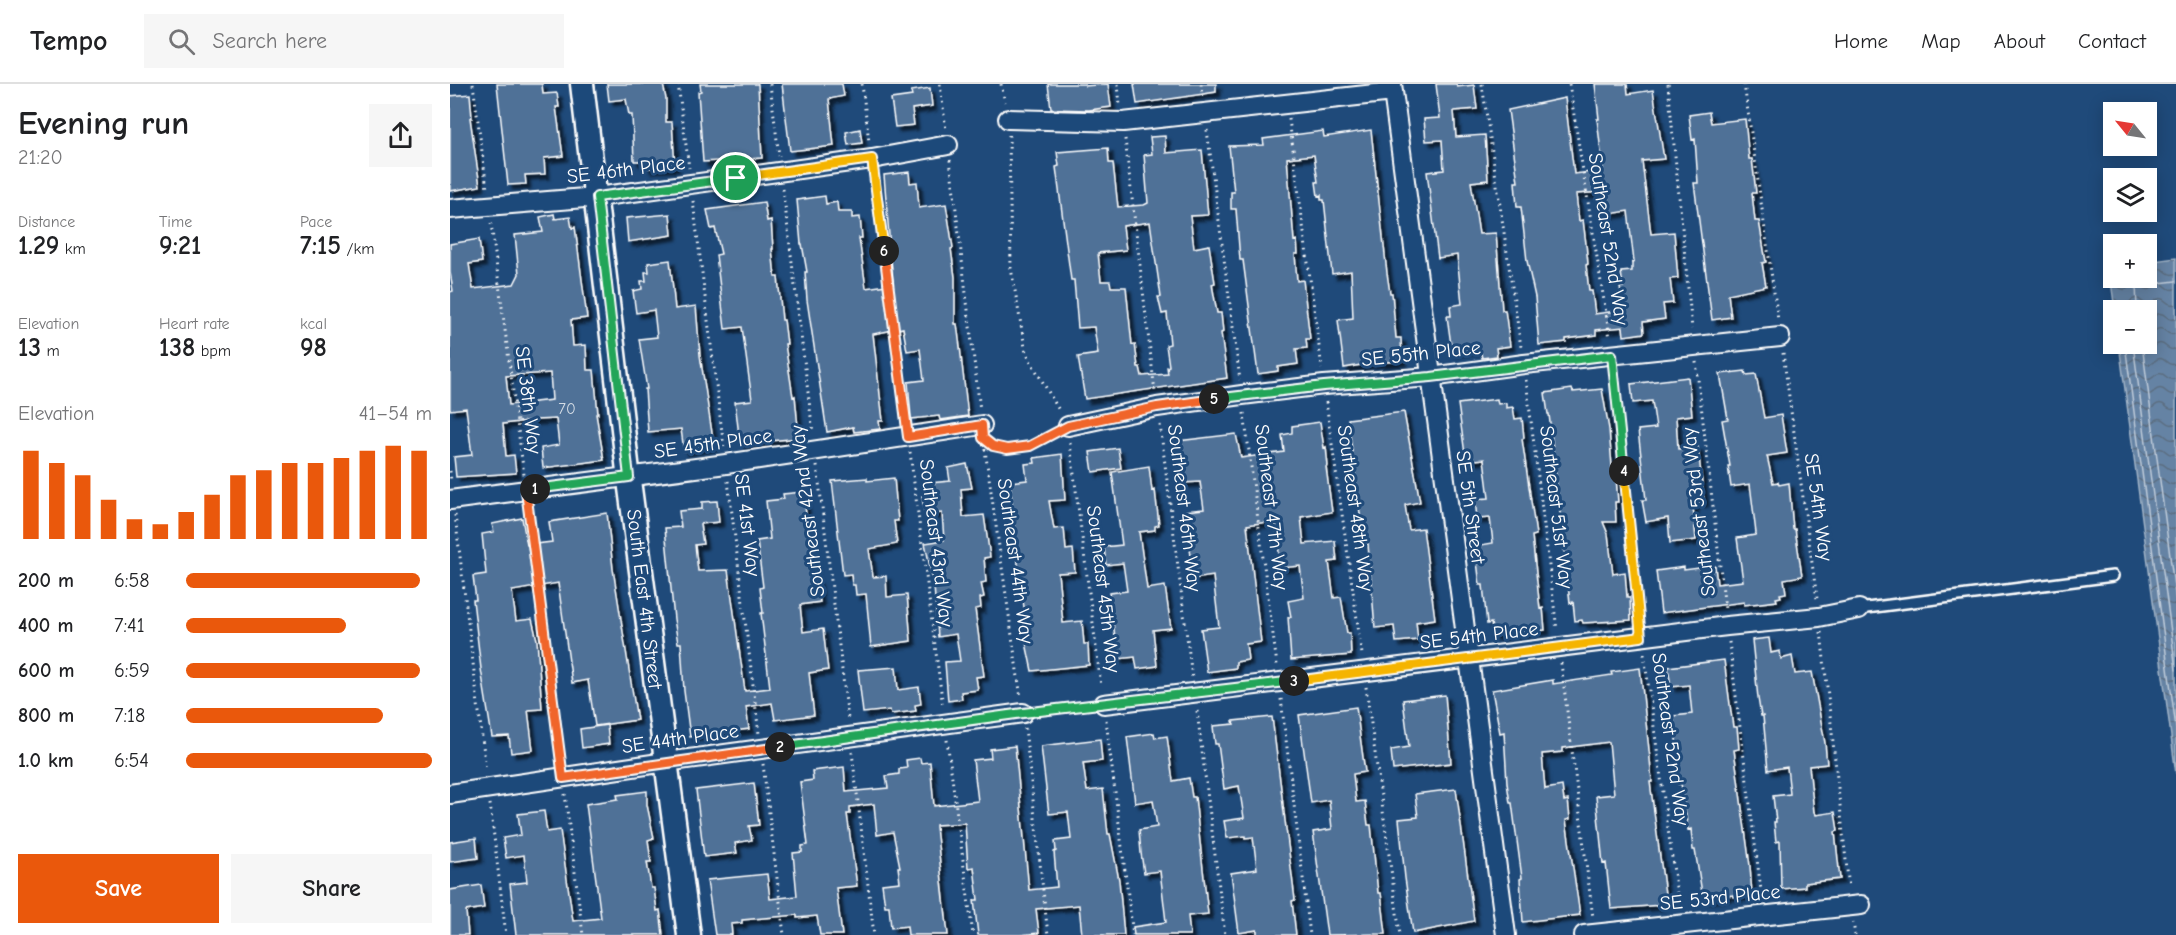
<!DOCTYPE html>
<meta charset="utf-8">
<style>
:root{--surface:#fff;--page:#f6f6f6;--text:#202124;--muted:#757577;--line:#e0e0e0;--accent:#ea580c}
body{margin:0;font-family:"Comic Neue",sans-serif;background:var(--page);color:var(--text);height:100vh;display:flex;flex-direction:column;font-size:22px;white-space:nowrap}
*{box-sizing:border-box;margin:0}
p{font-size:20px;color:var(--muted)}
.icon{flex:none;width:33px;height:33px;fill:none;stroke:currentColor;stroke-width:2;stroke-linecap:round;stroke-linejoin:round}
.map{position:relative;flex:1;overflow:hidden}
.details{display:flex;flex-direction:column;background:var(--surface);width:450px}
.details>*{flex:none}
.needle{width:39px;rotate:300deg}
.controls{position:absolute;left:1653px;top:18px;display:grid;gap:12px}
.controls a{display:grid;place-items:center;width:54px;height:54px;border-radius:0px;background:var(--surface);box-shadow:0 3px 15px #0003;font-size:30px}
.pin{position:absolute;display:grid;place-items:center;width:51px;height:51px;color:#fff;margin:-26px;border:3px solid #fff;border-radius:50%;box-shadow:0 2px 6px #0007}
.km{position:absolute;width:30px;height:30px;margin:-15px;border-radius:50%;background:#222;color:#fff;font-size:16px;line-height:30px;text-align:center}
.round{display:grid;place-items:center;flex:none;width:63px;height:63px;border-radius:0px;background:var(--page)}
.summary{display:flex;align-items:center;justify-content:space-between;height:102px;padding:0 18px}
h1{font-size:33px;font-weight:800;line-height:45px}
.metrics{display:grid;grid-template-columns:repeat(3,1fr);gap:9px;height:102px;padding:6px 18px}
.metrics div{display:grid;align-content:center}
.metrics b{font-size:26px;font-weight:800}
.metrics small{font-size:16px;font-weight:400}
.metrics p{font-size:16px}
.chart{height:168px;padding:12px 18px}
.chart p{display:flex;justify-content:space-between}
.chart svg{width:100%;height:108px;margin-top:6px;stroke:var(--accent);stroke-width:6}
.action{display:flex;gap:12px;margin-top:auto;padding:12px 18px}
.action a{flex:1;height:69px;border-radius:0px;background:var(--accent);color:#fff;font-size:24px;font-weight:800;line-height:69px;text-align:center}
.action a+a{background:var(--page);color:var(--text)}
ul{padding:0 18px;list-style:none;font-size:20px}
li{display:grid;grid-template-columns:96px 72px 1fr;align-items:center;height:45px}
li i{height:15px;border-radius:8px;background:var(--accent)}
header{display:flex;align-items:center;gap:36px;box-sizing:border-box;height:84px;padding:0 30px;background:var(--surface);border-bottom:2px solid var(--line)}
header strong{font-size:28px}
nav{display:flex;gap:33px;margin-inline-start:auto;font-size:21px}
.search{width:420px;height:54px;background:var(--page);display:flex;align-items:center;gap:15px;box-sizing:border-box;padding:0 21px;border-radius:0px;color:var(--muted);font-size:22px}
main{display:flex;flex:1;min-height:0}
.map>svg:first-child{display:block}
.water{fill:url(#water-waves);stroke:#a3b5c8;stroke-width:1.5}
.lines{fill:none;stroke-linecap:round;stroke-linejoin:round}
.shore{stroke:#c1cddb;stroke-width:1.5}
.building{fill:#507197;stroke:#fff;stroke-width:1.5;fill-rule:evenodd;filter:url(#shadow)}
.service-casing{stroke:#fff;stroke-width:14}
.minor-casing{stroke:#fff;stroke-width:22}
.tertiary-casing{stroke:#fff;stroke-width:27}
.path{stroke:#fff;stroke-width:3;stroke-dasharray:1.5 4.5;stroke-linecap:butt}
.service{stroke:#1f4a7a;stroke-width:9}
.minor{stroke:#1f4a7a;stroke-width:18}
.tertiary{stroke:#1f4a7a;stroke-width:22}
.split-1-casing{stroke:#fff;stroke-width:12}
.split-2-casing{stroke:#fff;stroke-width:12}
.split-3-casing{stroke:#fff;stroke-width:12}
.split-4-casing{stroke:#fff;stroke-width:12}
.split-5-casing{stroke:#fff;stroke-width:12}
.split-6-casing{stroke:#fff;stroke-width:12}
.split-7-casing{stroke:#fff;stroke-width:12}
.split-1{stroke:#22a559;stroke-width:8}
.split-2{stroke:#f0652b;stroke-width:8}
.split-3{stroke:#22a559;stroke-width:8}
.split-4{stroke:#f5b400;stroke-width:8}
.split-5{stroke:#22a559;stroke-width:8}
.split-6{stroke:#f0652b;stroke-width:8}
.split-7{stroke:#f5b400;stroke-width:8}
.labels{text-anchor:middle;stroke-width:6;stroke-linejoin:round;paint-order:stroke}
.number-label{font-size:16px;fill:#d3dce5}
.street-label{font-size:20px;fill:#fff;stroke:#1f4a7a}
</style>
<header>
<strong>Tempo</strong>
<div class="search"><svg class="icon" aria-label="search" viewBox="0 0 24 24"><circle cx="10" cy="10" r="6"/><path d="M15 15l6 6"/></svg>Search here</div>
<nav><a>Home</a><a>Map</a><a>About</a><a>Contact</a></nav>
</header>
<main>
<section class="details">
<div class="summary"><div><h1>Evening run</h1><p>21:20</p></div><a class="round"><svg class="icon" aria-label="share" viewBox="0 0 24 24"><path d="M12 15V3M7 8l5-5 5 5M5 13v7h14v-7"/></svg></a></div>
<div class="metrics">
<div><p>Distance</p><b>1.29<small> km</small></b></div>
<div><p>Time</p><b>9:21</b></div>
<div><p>Pace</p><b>7:15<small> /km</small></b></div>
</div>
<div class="metrics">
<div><p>Elevation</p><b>13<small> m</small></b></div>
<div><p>Heart rate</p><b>138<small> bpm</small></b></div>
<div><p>kcal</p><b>98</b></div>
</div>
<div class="chart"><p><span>Elevation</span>41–54 m</p>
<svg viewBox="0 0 160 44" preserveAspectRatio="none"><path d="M5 44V8M15 44V13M25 44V18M35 44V28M45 44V36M55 44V38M65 44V33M75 44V26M85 44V18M95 44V16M105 44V13M115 44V13M125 44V11M135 44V8M145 44V6M155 44V8"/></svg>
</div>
<ul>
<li><b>200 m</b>6:58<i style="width:95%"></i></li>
<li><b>400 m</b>7:41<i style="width:65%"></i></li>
<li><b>600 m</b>6:59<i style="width:95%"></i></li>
<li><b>800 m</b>7:18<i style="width:80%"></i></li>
<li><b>1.0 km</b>6:54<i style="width:100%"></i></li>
</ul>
<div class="action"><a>Save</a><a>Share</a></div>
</section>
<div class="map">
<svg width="1726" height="851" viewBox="0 0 1726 851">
<defs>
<pattern id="water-waves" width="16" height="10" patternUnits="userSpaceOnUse" patternTransform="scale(1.5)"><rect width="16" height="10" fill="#6583a4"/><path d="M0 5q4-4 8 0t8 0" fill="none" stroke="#5b6d81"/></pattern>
<filter id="shadow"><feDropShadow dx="4.5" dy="4.5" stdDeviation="1.5" flood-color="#0009"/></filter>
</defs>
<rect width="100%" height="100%" fill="#1f4a7a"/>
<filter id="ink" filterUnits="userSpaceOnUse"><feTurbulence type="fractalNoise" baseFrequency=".0167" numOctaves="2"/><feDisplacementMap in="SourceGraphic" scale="12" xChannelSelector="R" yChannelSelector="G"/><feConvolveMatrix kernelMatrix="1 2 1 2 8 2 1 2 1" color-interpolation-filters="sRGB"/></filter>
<g filter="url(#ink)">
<path class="water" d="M1726 174V690L1669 260H1696V226H1665L1659 183H1663L1664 194H1696L1697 178Z"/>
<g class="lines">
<path class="shore" d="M1687 226 1686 199 1700 200 1726 197
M1675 260 1726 644
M1683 260 1726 586
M1692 260 1726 518"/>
</g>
<path class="building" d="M47 0H92L93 10 107 9 109 23H106L113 72 94 74 95 90 75 91 76 100 58 101Z
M157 0H213L216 15V38H222L225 83 196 84V77H184L182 31H179L176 15 159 17Z
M250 0H308L312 74 253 78 248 8 251 7Z
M332 0H392L394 12 379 15 384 62 340 67Z
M598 0H635V2L658 0 661 23 639 26 601 25Z
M684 0H766V8L687 20Z
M986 0H1006L1007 3 1024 1 1027 25 1004 27 1006 53 1035 51 1038 96 1021 98 1029 150 1046 149 1052 226H1055L1060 262 1046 264 1047 272 1032 274 1030 265 1002 268 997 232H1001L1000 222 1012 220 1007 171 988 174 977 88 994 86 992 56 976 57 974 35 990 34Z
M1145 0H1177L1178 10 1203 6 1214 75 1192 77 1201 150 1224 148 1228 194 1220 195 1223 219 1213 220 1215 235 1193 238 1194 249 1174 252 1173 243 1146 246V251L1116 255V258L1089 261 1085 213 1077 177 1071 123H1067L1065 98H1068L1058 26 1115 14 1124 90 1150 87V85H1153L1147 35H1149ZM1153 108H1157L1160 130 1178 127 1184 178 1182 179V187L1171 188 1173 203H1170L1173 226 1145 230 1142 207H1139L1136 181 1138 180 1136 160 1133 136 1129 137 1126 110Z
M480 4 482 22 462 25 464 41 445 43 441 15 462 12 461 7Z
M20 10 22 34H20L30 102 0 107V12Z
M1259 28 1261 39 1295 35 1299 75H1302L1306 109H1302L1305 137H1309L1316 178 1312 179 1316 202 1278 210 1281 233 1262 236 1244 99H1248L1245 55 1242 56 1239 31Z
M410 45 412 59 398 61 396 48Z
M921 46 937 189 940 209H942L946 254H951L952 277 922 279 894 284 888 236 903 234 901 187 882 190 874 116H871V111L868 112 866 98H868L864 71 837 74 844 157 847 156 848 170H845L847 197 853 196 860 255H856L857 264 846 265 848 280 828 283V287L808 290 793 176H790L786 125H781V108H784L779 62 814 61 813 55 873 47 874 53Z
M715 52 716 69 752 66 758 131 740 132 744 164 759 161 765 199 762 200 767 229H771L773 248 771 249 777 294 635 315 628 273 648 270 644 243 628 244 624 196H621L606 83 609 82 607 68 658 64 659 79H663L668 123 694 121 698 119 694 71 702 70 700 53ZM700 138 711 213H708L712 230 717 229 720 260 716 261 719 282 717 283 718 290 692 292 690 283H688L685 260 682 261 676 203H661L660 197H651L648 169 676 166 673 142Z
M459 88 460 99 467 98 469 124 496 120 503 164 501 165 505 193V240H507L510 263 518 332 490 336 489 332 461 335 458 298 474 296 470 265 457 267 453 244 423 250 433 337H429L430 345 404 348 403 343 377 348 357 216 355 188H357L352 160H351L347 116 375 112 376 120 387 118 388 128H402V134L410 133 412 154H409L416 204 443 200 434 91Z
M314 118 317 137 321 136 323 165H322L325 193H328L332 236H334L337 260H335L343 313 345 312 349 354 290 360 285 318 302 316 292 243 275 245 266 171 271 170 265 144 261 145 257 126Z
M104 130 105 135 120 133 122 144 125 143 137 234 121 236 123 262 136 261 137 286H144L148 330H146L154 376 93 384 91 364 109 361 106 335 86 336 53 340 56 372 64 371 66 389 6 393 4 373 22 371 16 324 0 326V208L3 207 0 188V160L29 155 32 178 19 180 23 205 64 200 69 190 65 151 93 148 90 133ZM100 289 102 316 59 321 56 292Z
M220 130 222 151 178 158 176 134Z
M220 176 225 225 246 222 250 271 264 362 234 367 231 345 198 348 195 305H197L189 255 207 253 204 226 186 229 183 207 192 205 191 197H196L195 188H199L198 179Z
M1295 287 1296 291 1306 290 1314 334 1331 331 1337 369 1317 372 1323 399 1328 398 1329 401 1339 399 1343 445H1345L1352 492 1334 495 1336 509 1330 510 1331 513 1326 514 1327 517 1294 521V518L1211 529 1206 487 1234 483V486L1265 482 1267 500 1293 497 1287 454 1305 451 1306 449 1300 400 1281 403 1278 382H1280L1272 336 1278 335 1270 290Z
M1238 293 1242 331 1226 333 1228 365 1248 363 1254 418 1245 419V421L1243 422 1246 456 1220 459 1218 434 1196 438 1192 416H1196L1188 346 1206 344 1202 317 1183 319 1181 300Z
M1122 305 1123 308 1152 305 1159 345 1163 395 1166 394 1168 418H1165L1166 438H1153L1158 450 1163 490 1175 488 1177 513H1180L1181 536 1133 539 1132 536 1125 537 1123 518 1120 519 1099 330H1098L1095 309Z
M1047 315 1048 320 1056 319V324L1063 323 1065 335 1072 334 1074 354 1072 355 1086 451 1082 452 1090 525 1093 524 1095 546 1043 552 1041 539 1037 540 1033 501H1030L1025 462 1043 459 1040 434 1027 435 1025 415 1039 414 1034 375 1016 377 1008 320Z
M954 328 970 418 955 421 959 446 973 444 985 535 966 538 968 556 946 558 944 542 925 544 918 460 914 461 898 335Z
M870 338 874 364 876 363 878 382 876 383 882 428 851 433 854 460 885 457 887 477 879 478 884 514 891 513 897 549H900L901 571 841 576 838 533H841L838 517 854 514 850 482 831 484 825 437 797 441 811 558 796 560 798 576 786 578V584L757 588 751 545 769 543 763 492 744 495 735 427 754 425 750 398 732 399 728 357 786 350 791 374 834 368 832 351 842 349V342Z
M668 364 671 384 643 388 640 368Z
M612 370 615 416 599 417 604 445 614 444 616 466 623 465 625 488 608 489 613 539 632 537 634 560H638L639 581 582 587 575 554 578 553 577 543 569 490 560 398 577 396 575 380 585 379 584 374Z
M517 380 522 404 511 405 513 433 534 431 540 473 534 474 536 498 531 499 534 513 530 514 531 524 525 525 534 592 526 593 528 606 511 608 512 615 498 617 495 578 510 577 506 550 488 553 484 502 475 459 494 456 492 429 475 431 472 412 481 411 480 399 500 397 498 384Z
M699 382 702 407 705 406 709 441 705 442V446L689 448 697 505 715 502 721 544 703 546 707 582 687 585 685 573 668 575 659 509 677 507 673 479 656 481 654 463 672 461 662 388Z
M417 394V397L444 394 448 437H444L447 460 419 465 423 493 436 492 437 513 457 511 461 557 421 563 416 510 406 511 405 501H402L401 490 393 491 382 397Z
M353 408 365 496H367L370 518 350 521 353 548 373 545 378 586 359 589 364 631 325 636 322 619 296 623 299 645 240 653 234 607 231 559H228L224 535 215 444 231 443 229 427 252 425V418L267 417 269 438 250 440 253 460 245 461 248 487 278 486 295 607 320 604 311 529H313L310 504 313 503 307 457 320 455 316 417 334 415 333 410Z
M157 429 163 485 187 636 145 642 138 596 122 599 108 499 62 507 66 537 82 535 87 556 92 625 78 626 83 666 61 669 59 652 42 653 31 585 23 516H26L23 492 36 490 32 450 44 448 42 440 72 434 77 461 102 458 99 438Z
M1319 554 1321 569 1330 567 1331 575 1342 572 1345 590 1362 588 1375 659 1377 680 1359 682 1364 728H1365L1366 731 1385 728 1388 747 1385 748 1390 795 1355 799V803L1331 805 1330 757 1326 758 1324 738H1326L1323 712 1340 710 1337 683 1318 686 1313 632H1311L1308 614 1302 556Z
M1274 576 1283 643H1287L1289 665 1284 666 1300 782 1302 811 1283 813V811L1253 815 1245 766H1243L1241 745 1238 746 1231 699 1228 700 1227 678H1229L1223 632 1242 630 1239 601 1221 603 1218 583Z
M446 583 448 606 469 603 471 620 465 621 466 627 441 630 440 626 413 629 408 586Z
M1190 584 1200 675 1202 698H1200L1215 810H1210L1211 821 1161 825 1156 779 1153 780 1146 712 1164 710 1159 658 1113 664V668L1092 670 1095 705 1112 702 1114 717 1118 716 1120 735 1116 736 1130 831 1073 838 1070 795 1072 794 1062 719H1060L1057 699 1054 648 1050 649 1042 606 1103 596V600L1162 591 1161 588Z
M995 611 1001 679 943 686 941 666 959 663 953 616Z
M906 623 915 688 903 690 906 718 915 717 918 741H921L928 809H931L936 850 877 851 863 748 882 745 879 716 861 719 849 631Z
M822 633 845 816 842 817 846 851H807V846L789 849 781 789 807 785 803 753 795 754V752L777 754 774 737 794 734 789 702 774 705 768 660H765L763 642 784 640 783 637Z
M157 641 159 660 132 664 130 645Z
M704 649 705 654 717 652 723 697 739 694 742 713H745L758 830 738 832 740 851H684L683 843 716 838 710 787 694 789 691 769 689 746 707 743 703 716 685 719 677 653Z
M650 655 652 677 633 679 637 707 653 705 658 750H660L669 796 674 851H632L629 821 586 825 589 849 570 851H528L524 816H528L524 783 518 784 515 739 486 741V743L498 851H458L457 842 441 844 439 822H435L432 800 450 798 448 783H450L443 748 427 751 424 720 400 723V730H397L407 802 386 804 392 851H370L367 832 347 834V831L292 836V839L281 840 282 851H265L257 796 317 790 320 815 347 812 343 769 352 768V762L358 761 350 698 363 696 362 687 394 683 396 708 438 704 436 692 449 690V685L457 684 456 676 470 674 471 679 480 678 484 722 528 717 523 676 541 674 540 665 565 662 579 806 607 803 604 768 606 767 605 757 621 755 618 728 599 730 591 662Z
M304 699 309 741 299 742 302 756 285 759 287 769 254 773 246 706Z
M1006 705 1024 837 963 849 955 794 949 735 968 733 965 710Z
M197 707V721L204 754 198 756 201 778H197L201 804H204L207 827 210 826 213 851H66L60 800 77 798 74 771 56 774 53 754 71 751 68 730 94 727 97 748 110 746 123 837 151 834 136 720 168 715 167 711Z
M26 754 28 774 0 778V758Z
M31 801 34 824 16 827 18 851H0V806Z"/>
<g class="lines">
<g class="service-casing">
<path id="service" d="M1409 525 1663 492"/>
</g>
<g class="minor-casing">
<path id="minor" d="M942 0 1056 851
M558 35 673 38 943 8
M0 125 147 113 422 75 498 61
M618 342 707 323 792 311 874 301 981 293 1074 280 1330 253
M0 416 276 380 532 341
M654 620 1277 542 1369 533 1409 525
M0 710 216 678 573 629
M1134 851 1411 821"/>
</g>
<g class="tertiary-casing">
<path id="tertiary" d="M132 0 180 404 239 851"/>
</g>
<path class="path" d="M23 0 37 105
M228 0 239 84
M320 0 329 72
M412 0 419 58
M490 0 496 46
M551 0 555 18
M668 0 670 22
M751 0 752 13
M1032 0 1071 263
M1119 0 1160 254
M1218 0 1242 245
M1294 0 1328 236
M839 35 872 285
M757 46 790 296
M559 51 561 184 576 269 610 328
M675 55 705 308
M500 76 530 326
M424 91 455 335
M333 105 363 349
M243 117 274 364
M41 139 74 391
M1333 269 1367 515
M1246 278 1275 525
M1164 287 1190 537
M1076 296 1107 546
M876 318 912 570
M794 329 827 581
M710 341 742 593
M537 357C556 373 585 361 604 351
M534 359 571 614
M620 359 651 602
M460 368 493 623
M367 382 398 635
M0 387 1 398
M278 397 309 650
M78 421 111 677
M5 431 36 686
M1371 548 1399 804
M1279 558 1312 814
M1194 570 1229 825
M1111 579 1143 834
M916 603 950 851
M831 615 860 851
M590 627 637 621
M747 627 775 851
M656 636 683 851
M575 644 598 851
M497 656 523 851
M402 668 424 851
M313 680 334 851
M115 710 133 851
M40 720 56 851
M1403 838 1405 851"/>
<use href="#service" class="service"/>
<use href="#minor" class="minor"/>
<use href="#tertiary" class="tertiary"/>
</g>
</g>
<g class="lines" filter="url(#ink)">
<g class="split-1-casing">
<path id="split-1" d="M85 405 179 393 147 113 286 94"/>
</g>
<g class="split-2-casing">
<path id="split-2" d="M85 405 76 407 113 694 330 663"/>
</g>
<g class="split-3-casing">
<path id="split-3" d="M330 663 573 629 844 597"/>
</g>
<g class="split-4-casing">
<path id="split-4" d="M844 597 1191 553 1174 387"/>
</g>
<g class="split-5-casing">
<path id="split-5" d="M764 315 874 302 981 293 1162 271 1174 387"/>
</g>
<g class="split-6-casing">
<path id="split-6" d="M434 167 458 353 532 341 533 354 543 362 557 365 580 362 618 342 707 323 764 315"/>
</g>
<g class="split-7-casing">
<path id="split-7" d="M286 94 422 75 434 167"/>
</g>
<use href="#split-1" class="split-1"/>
<use href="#split-2" class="split-2"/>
<use href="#split-3" class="split-3"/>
<use href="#split-4" class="split-4"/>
<use href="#split-5" class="split-5"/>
<use href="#split-6" class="split-6"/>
<use href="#split-7" class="split-7"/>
</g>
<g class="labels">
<g class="number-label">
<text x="117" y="330">70</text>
</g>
<g class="street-label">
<text transform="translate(176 85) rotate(-7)" y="7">SE 46th Place</text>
<text transform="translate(1159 155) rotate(81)" y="7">Southeast 52nd Way</text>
<text transform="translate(971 269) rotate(-6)" y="7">SE 55th Place</text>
<text transform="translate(79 316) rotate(83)" y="7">SE 38th Way</text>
<text transform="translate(263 359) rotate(-8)" y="7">SE 45th Place</text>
<text transform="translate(822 423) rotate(83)" y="7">Southeast 47th Way</text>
<text transform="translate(1021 423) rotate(82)" y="7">SE 5th Street</text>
<text transform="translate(1107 423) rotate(83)" y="7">Southeast 51st Way</text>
<text transform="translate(1369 423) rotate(82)" y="7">SE 54th Way</text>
<text transform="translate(735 424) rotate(83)" y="7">Southeast 46th Way</text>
<text transform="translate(906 424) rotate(82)" y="7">Southeast 48th Way</text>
<text transform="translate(357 427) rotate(-97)" y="7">Southeast 42nd Way</text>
<text transform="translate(1248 428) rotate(-97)" y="7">Southeast 53rd Way</text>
<text transform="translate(298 441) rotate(83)" y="7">SE 41st Way</text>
<text transform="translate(487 459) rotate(83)" y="7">Southeast 43rd Way</text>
<text transform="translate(566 477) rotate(82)" y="7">Southeast 44th Way</text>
<text transform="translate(654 505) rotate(83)" y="7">Southeast 45th Way</text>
<text transform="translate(195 515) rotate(83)" y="7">South East 4th Street</text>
<text transform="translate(1029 551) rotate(-7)" y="7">SE 54th Place</text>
<text transform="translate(230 654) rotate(-8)" y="7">SE 44th Place</text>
<text transform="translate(1221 655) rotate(82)" y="7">Southeast 52nd Way</text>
<text transform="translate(1270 813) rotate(-6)" y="7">SE 53rd Place</text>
</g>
</g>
</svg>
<div class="controls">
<a><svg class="needle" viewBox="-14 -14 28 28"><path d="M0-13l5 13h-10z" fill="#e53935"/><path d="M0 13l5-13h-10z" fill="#757577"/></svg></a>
<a><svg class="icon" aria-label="layers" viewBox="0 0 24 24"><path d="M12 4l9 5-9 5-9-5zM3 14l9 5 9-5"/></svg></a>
<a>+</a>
<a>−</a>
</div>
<div class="pin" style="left:286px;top:94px;background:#1e9e55"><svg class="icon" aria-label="arrive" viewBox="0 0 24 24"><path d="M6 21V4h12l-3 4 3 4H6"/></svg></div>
<b class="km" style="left:85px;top:405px">1</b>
<b class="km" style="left:330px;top:663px">2</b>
<b class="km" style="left:844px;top:597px">3</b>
<b class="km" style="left:1174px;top:387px">4</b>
<b class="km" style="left:764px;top:315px">5</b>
<b class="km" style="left:434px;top:167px">6</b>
</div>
</main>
